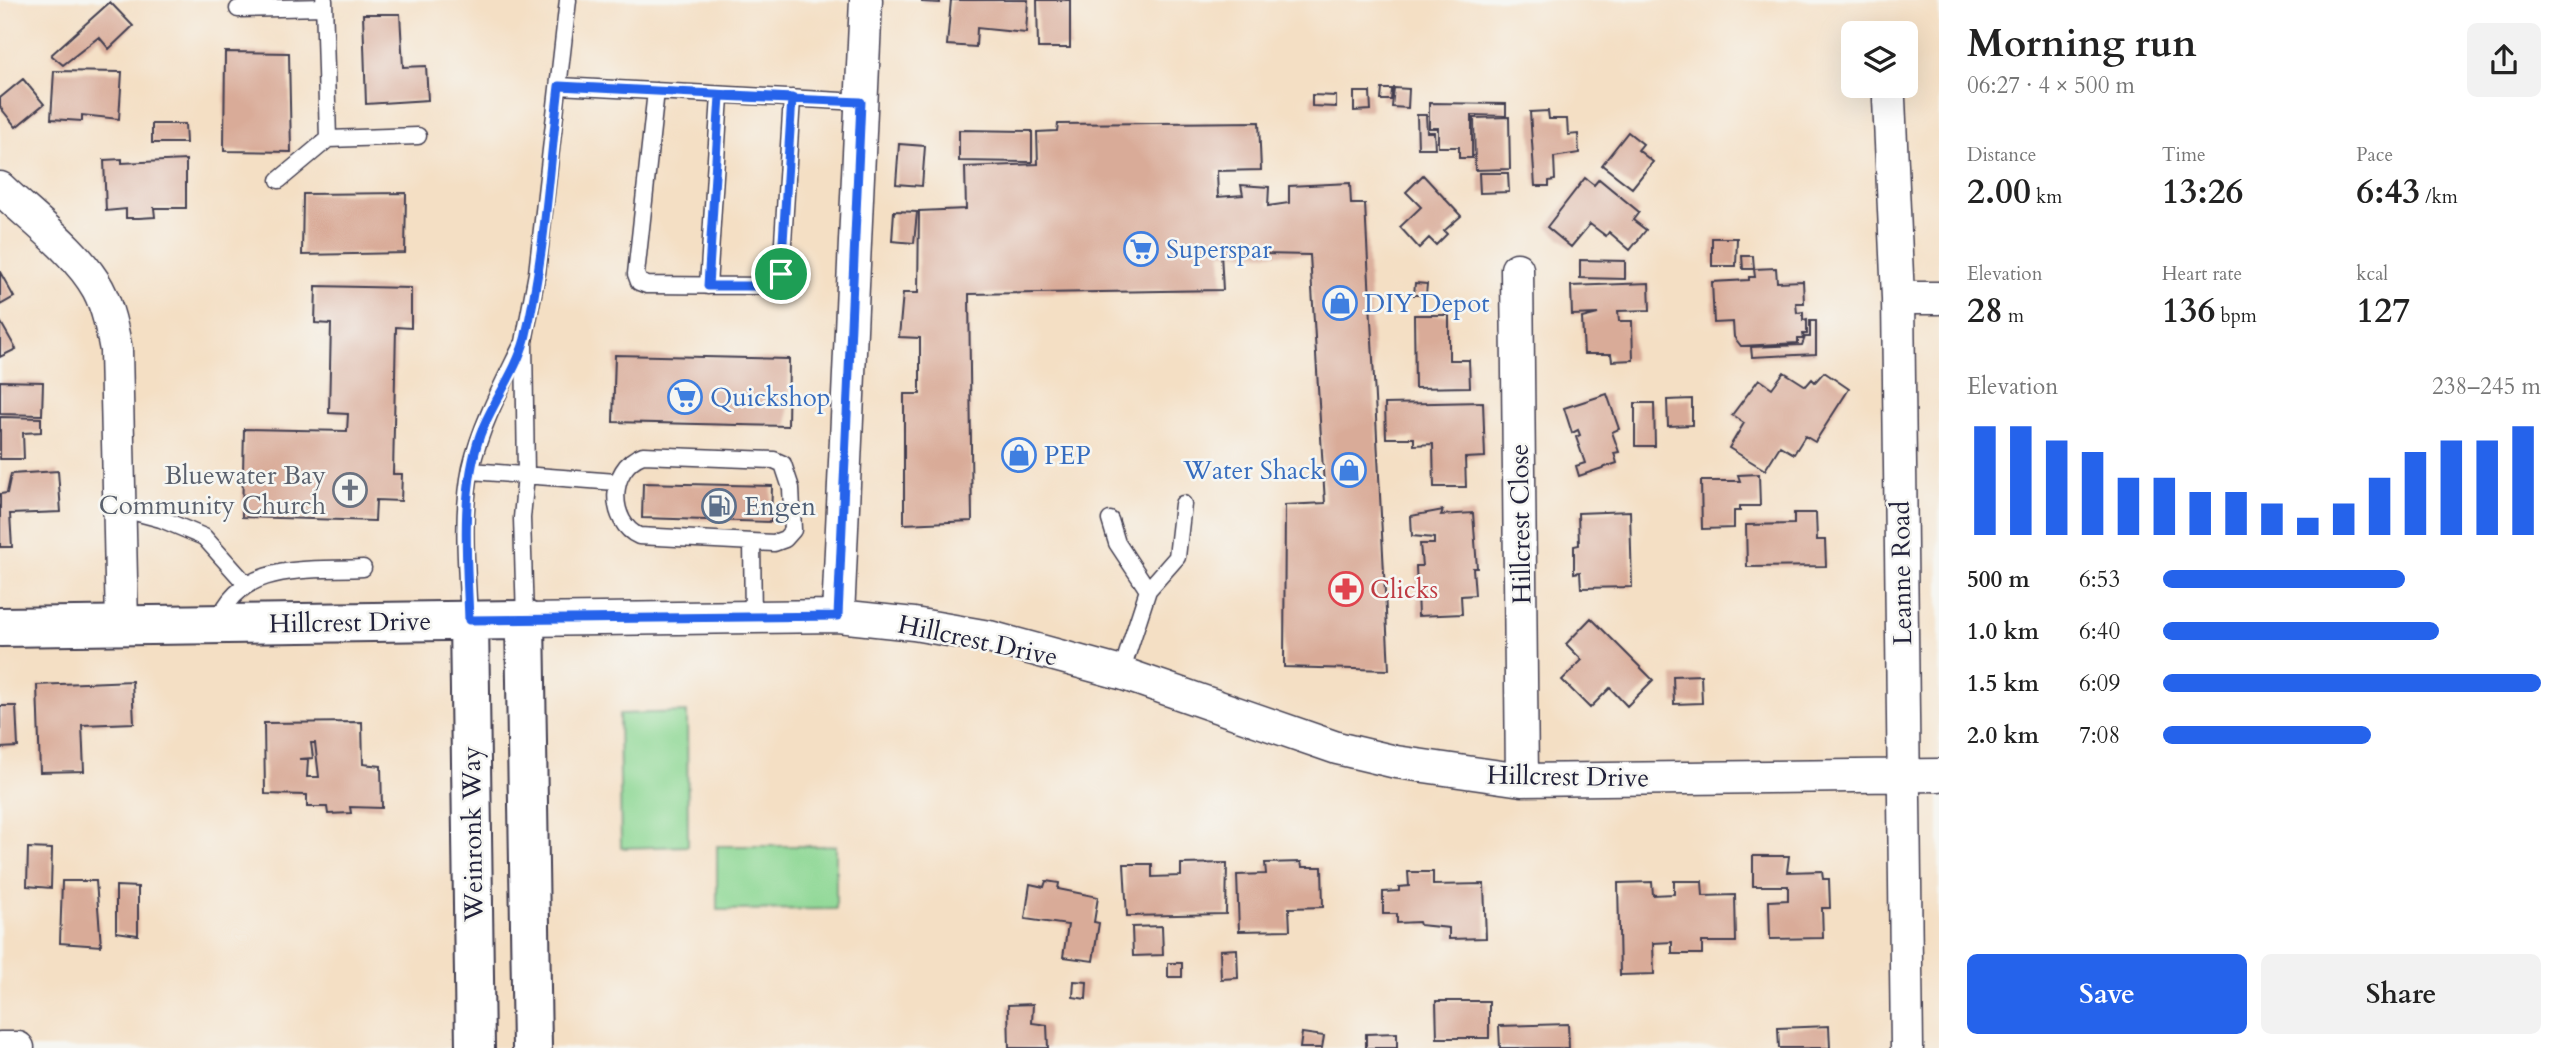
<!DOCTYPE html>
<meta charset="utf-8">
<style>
:root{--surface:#fff;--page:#f2f2f2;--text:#222;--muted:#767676;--accent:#2563eb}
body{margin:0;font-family:Cardo,serif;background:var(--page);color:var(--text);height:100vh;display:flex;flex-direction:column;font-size:26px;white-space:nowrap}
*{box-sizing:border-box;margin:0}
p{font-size:23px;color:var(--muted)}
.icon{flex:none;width:38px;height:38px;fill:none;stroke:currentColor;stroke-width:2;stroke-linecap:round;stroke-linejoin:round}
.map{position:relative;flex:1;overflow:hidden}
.drawer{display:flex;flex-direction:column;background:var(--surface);width:630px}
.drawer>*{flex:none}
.controls{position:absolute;left:1841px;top:21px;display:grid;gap:14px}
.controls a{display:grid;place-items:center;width:77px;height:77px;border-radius:10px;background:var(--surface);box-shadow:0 7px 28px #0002;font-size:35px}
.pin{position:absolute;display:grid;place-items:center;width:60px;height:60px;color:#fff;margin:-30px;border:4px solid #fff;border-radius:50%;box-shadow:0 2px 7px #0007}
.round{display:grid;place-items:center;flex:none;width:74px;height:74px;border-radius:10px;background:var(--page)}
.summary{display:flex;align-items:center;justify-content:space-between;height:119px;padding:0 28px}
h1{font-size:38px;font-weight:700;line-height:52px}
.stats{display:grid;grid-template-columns:repeat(3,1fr);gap:10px;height:119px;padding:7px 28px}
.stats div{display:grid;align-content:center}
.stats b{font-size:35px;font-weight:700}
.stats small{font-size:19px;font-weight:400}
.stats p{font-size:19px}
.chart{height:196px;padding:14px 28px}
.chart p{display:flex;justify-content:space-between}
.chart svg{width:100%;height:126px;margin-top:7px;stroke:var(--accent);stroke-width:6}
.action{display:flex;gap:14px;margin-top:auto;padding:14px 28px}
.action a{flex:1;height:80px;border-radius:10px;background:var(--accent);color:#fff;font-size:28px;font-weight:700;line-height:80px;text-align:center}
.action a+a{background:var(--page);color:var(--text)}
ul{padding:0 28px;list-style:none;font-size:23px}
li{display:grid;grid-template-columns:112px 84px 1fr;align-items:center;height:52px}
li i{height:18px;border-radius:9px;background:var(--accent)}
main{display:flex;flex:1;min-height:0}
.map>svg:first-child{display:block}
.garden{fill:#8cd793;stroke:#577c67;stroke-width:2}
.building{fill:#d9ab98;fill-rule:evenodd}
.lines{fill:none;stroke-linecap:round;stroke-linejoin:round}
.lane-casing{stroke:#423e50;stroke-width:19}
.street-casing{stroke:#423e50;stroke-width:35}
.secondary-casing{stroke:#423e50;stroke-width:42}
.lane{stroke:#fff;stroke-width:16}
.street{stroke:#fff;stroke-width:32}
.secondary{stroke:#fff;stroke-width:38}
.route-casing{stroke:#fff;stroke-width:14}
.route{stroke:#2563eb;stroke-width:9}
.labels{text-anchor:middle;stroke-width:5;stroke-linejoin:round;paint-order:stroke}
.shop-label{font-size:26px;fill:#366cbe;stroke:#f6f6f2;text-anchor:start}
.worship-label{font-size:26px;fill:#5b616d;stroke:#f6f6f2;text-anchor:end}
.service-label{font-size:26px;fill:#4e5e75;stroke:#f6f6f2;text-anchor:start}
.street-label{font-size:26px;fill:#22223b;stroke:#f6f6f2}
.health-label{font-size:26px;fill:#be3a42;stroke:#f6f6f2;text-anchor:start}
</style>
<main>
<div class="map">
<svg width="1939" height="1048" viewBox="0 0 1939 1048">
<rect width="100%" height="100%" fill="#f6f6f2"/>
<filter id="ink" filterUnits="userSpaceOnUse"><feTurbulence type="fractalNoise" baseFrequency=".0143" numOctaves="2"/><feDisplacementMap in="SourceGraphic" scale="14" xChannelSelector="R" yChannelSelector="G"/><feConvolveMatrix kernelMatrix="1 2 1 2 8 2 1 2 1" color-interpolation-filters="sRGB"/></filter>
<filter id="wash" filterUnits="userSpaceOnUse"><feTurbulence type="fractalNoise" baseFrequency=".00686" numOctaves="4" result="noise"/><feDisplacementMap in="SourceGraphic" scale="28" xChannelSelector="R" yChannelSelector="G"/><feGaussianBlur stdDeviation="1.57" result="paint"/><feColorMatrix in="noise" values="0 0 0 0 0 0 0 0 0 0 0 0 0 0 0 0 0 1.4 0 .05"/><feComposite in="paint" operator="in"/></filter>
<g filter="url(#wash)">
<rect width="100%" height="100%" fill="#f4dfc4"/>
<path class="garden" d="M687 712 688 846 621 848 619 714Z
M717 846H836V909L717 910Z"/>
<g id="blocks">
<path class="building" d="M922 0H940V3L922 2Z
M951 0H1028L1026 33 977 28 976 47 947 45Z
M1037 0H1070V48H1038Z
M110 2 133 26 109 49 99 37 63 65 51 55Z
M363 14H400L403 67 426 66 428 100 366 104Z
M225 52 289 53 291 152 224 151Z
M54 71 122 72 119 119 82 115V121L51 119Z
M23 79 44 104 16 127 0 107V98Z
M1394 88 1409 89 1408 108 1392 107Z
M1382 89H1392L1391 100H1381Z
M1354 92H1370L1371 110 1354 111Z
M1312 95 1336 96V107L1312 106Z
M1429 103 1506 104V116L1472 115V158H1459V147H1438V128H1429Z
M1548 111 1549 119H1567L1568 135 1578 134 1579 153 1554 157 1555 180 1549 181V186H1535L1530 112Z
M1417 115H1426L1427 132H1434L1435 148H1418Z
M1509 117 1510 169 1475 170 1474 118Z
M1259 122 1261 170 1217 171 1218 197 1243 195 1241 185 1269 187 1268 206 1289 203V186L1350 183 1351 204H1365L1389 670 1284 667 1285 505 1325 503 1310 255 1221 253 1223 290 969 294 972 521 904 524V394H920V338L899 337 903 293H918L919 211 966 209 965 167 1038 164 1037 132 1057 131 1058 124Z
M152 124H185L186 143H152Z
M959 130 1032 131V162L959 161Z
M1628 132 1643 144 1638 150 1653 162 1632 188 1602 165Z
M899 144 925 146 922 186 896 184Z
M122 159V163L186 160V208H154L155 217 139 218H126V209L106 211 104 160Z
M1479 173H1508L1509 192 1480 193Z
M1423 175 1461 216 1444 231 1447 234 1436 245 1429 238 1419 248 1400 227 1421 207 1406 192Z
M1585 178 1594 185 1599 179 1639 212 1633 220 1646 230 1630 250 1609 232 1606 236 1590 224 1571 247 1547 227Z
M406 193 405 253 302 255 303 194Z
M894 211 917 212 914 243 892 241Z
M1712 238H1737L1736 266H1712Z
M1742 256H1753L1754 269H1743Z
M1580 260 1625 261V279L1580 278Z
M1776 268 1777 282 1803 281 1804 303H1796L1797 313 1803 312V320L1807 319V334H1803L1804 339H1798V343L1741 346 1734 337 1733 322 1714 323 1712 282 1749 280V277H1755L1754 269Z
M0 272 14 297 0 305Z
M1415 283 1427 284 1426 295H1414Z
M1649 283 1650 310 1618 311 1619 321H1632L1633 360 1612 361 1611 354H1584L1582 318 1598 314 1572 315 1571 286Z
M316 286 411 288V328L396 327 393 474H402L401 501 376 500 375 521 242 517 244 429 347 431 348 414 329 413 331 324 315 323Z
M1414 315H1449V360H1469L1470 387 1415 388Z
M0 321 16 349 0 357Z
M1810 321H1816V354L1752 357 1751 347 1802 345 1805 337H1810Z
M615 355 789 359 788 426 613 422Z
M1784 372 1806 386 1812 379 1815 382 1824 372 1849 389 1815 442 1805 436 1794 454 1780 446 1765 470 1729 448 1744 423 1732 415 1759 379 1772 388Z
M0 381 43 382 42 415 0 414Z
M1607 394 1619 429 1612 432 1619 452 1614 453 1617 463 1579 476 1576 466 1585 463 1576 437 1580 435 1578 430 1572 433 1564 408Z
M1692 399V425L1668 426 1667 400Z
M1483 402 1485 457 1465 458 1466 487H1434L1433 444 1414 445V438H1386L1385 404Z
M1635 403H1654L1655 446H1635Z
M0 417 41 418V432L23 433 24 459H0Z
M58 471 61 512 10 514 12 547H0V494L7 493 11 474Z
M1759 474 1760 506H1740V511H1734V528L1702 529 1701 481H1740L1738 475Z
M643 483 772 486 771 522 642 518Z
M1443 510 1441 515 1473 513 1477 568H1473L1475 595 1461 596 1462 614 1418 616 1416 566H1422L1420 544H1434V538L1412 536 1411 516Z
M1630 511 1632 587 1581 588 1580 572 1574 573V546L1579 545 1578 513Z
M1794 513H1816L1817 540H1825L1826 566 1747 567 1746 525 1794 524Z
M1591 618 1653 680 1627 706 1610 688 1590 708 1562 680 1582 660 1566 644Z
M1701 675 1702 703 1674 704 1673 676Z
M132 681 134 723 82 725 84 771 40 772 37 685Z
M0 706H16L18 747 0 748Z
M362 722 363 764 381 766 382 808 350 807 351 813 328 814 327 807H307V795L265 794 264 723ZM311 743H315L319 777H307L308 759H299L313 758Z
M28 848 52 849 51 888 27 886Z
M1753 856H1789L1787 872 1822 871 1823 879H1829L1830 908H1822L1823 938 1770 939 1769 901 1788 900V886H1753Z
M1301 862 1302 867H1322L1323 907 1289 908 1290 930 1239 931 1237 875 1266 874 1265 863Z
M1227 863 1226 914 1127 916 1124 864H1152V877L1181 876V864Z
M1408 872H1433V885L1484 884 1486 938 1449 939V928L1420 925 1419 922 1397 923V914H1383V892L1399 891V887L1409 886Z
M62 881H96L101 946 60 943Z
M1046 881 1059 883 1058 889 1098 897 1094 922 1099 923 1093 961 1063 957 1068 925 1025 919 1030 884 1044 887Z
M1674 881H1702L1703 896 1735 895 1736 942H1702V954H1672V942L1653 943 1654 974 1620 975 1618 883 1652 882 1653 895 1674 894Z
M116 886 138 887V935L116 932Z
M1162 926 1163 955 1133 956 1132 927Z
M1237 949 1238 978 1221 979 1220 950Z
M1168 963H1182V977H1168Z
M1074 981 1087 982 1086 999 1073 997Z
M1436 1001H1489V1038H1437Z
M1033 1004 1032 1023 1047 1025 1048 1048H1009L1008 1005Z
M1568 1024 1569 1048H1500L1499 1026Z
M1829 1026 1830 1048H1779L1778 1028Z
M1302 1033 1324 1036 1322 1048H1300Z
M1397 1033V1048H1366V1034Z"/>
</g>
</g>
<g filter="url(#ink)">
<use href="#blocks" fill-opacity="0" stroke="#423e50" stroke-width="2"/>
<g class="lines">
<g class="lane-casing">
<path id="lane" d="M238 9 324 7
M559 86 861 102
M656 91 636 274 639 282 647 285 768 286 778 283 781 274 792 98
M328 139 418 136
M279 180 328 139 324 0
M708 286 720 96
M643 455 774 460 783 464 791 488 793 530 785 539 774 543 639 536C609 523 607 468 643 455Z
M471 471 616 482
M120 508 161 519 204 537 245 583
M1110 520 1117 543 1148 590
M752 542 753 618
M469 620C467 571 461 516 471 468 481 425 502 386 521 347
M525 620 522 518 526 474 524 342 537 273 568 0
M218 623C239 561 308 571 363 568
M1121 673 1148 590 1177 557 1183 504"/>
</g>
<g class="street-casing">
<path id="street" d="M1889 99 1898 298 1907 1048
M0 188C30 217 78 252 98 289 108 308 112 329 116 350L122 625
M1517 269 1522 780
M1898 298H1939
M838 616 866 0
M525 620 838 616 914 624 989 637 1121 673 1337 748 1396 762 1522 780 1939 775
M0 1048H18"/>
</g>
<g class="secondary-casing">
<path id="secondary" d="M469 620 475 1048
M0 627 525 620 532 1048"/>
</g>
<use href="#lane" class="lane"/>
<use href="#street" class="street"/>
<use href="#secondary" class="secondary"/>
</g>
</g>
<g class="lines" filter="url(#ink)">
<g class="route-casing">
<path id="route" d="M781 274 792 98 559 86C549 170 545 257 525 339 516 372 492 403 480 435 460 493 467 560 469 620L838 616 861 102 720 96 708 286H768L778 283 781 274"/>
</g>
<use href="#route" class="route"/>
</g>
<defs>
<g id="supermarket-ring" transform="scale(1.75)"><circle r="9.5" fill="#f6f6f2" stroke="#3f7fe0" stroke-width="1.5"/><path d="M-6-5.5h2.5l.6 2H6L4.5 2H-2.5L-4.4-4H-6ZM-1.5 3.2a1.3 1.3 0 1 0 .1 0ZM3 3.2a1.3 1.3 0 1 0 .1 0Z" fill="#3f7fe0"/></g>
<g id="shop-ring" transform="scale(1.75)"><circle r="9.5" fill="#f6f6f2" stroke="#3f7fe0" stroke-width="1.5"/><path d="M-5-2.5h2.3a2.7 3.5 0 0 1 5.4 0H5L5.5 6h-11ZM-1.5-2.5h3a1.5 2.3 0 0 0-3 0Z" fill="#3f7fe0"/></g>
<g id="church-ring" transform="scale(1.75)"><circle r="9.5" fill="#f6f6f2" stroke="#6b7280" stroke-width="1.5"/><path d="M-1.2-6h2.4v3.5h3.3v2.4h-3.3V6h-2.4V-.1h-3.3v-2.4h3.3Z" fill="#6b7280"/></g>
<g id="fuel-ring" transform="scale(1.75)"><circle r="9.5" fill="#f6f6f2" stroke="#5c6f8a" stroke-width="1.5"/><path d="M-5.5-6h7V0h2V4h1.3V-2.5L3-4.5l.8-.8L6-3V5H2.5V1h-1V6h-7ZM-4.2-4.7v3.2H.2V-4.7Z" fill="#5c6f8a"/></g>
<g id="pharmacy-ring" transform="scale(1.75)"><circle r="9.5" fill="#f6f6f2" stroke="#e0444e" stroke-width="1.5"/><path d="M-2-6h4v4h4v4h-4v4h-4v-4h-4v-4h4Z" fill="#e0444e"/></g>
</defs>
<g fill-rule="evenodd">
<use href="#supermarket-ring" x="1141" y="249"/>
<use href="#shop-ring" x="1340" y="303"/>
<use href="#supermarket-ring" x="685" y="397"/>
<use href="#shop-ring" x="1019" y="455"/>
<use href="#shop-ring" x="1349" y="470"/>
<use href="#church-ring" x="350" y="490"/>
<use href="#fuel-ring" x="719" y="506"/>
<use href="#pharmacy-ring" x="1346" y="589"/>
</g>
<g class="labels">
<g class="shop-label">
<text x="1166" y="258">Superspar</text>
<text x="1364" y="312">DIY Depot</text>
<text x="710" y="406">Quickshop</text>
<text x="1044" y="464">PEP</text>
<text x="1324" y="479" text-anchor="end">Water Shack</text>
</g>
<g class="worship-label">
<text x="326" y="484">Bluewater Bay<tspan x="326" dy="30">Community Church</tspan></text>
</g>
<g class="service-label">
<text x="744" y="515">Engen</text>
</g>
<g class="street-label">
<text transform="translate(1520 524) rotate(-91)" y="9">Hillcrest Close</text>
<text transform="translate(1901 573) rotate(-91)" y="9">Leanne Road</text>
<text transform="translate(350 622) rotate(-1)" y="9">Hillcrest Drive</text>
<text transform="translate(978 640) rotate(12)" y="9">Hillcrest Drive</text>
<text transform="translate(1568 776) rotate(1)" y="9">Hillcrest Drive</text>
<text transform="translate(472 834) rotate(-91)" y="9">Weinronk Way</text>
</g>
<g class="health-label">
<text x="1370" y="598">Clicks</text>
</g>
</g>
</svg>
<div class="controls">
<a><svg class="icon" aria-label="layers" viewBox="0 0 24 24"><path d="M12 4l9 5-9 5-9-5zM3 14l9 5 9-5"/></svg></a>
</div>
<div class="pin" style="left:781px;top:274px;background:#1e9e55"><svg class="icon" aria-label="arrive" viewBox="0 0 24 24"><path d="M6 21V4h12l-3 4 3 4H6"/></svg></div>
</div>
<section class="drawer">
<div class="summary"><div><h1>Morning run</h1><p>06:27 · 4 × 500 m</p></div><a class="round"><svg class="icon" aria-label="share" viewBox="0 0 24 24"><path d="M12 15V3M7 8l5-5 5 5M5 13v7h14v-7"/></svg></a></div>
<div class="stats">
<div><p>Distance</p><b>2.00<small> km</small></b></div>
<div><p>Time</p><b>13:26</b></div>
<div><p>Pace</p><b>6:43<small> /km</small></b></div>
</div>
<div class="stats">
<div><p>Elevation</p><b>28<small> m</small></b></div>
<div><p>Heart rate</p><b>136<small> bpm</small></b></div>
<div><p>kcal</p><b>127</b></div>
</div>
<div class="chart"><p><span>Elevation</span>238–245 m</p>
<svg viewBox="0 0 160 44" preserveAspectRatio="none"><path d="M5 44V6M15 44V6M25 44V11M35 44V15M45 44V24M55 44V24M65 44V29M75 44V29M85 44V33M95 44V38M105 44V33M115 44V24M125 44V15M135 44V11M145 44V11M155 44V6"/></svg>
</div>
<ul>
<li><b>500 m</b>6:53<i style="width:64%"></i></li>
<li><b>1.0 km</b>6:40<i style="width:73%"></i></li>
<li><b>1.5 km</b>6:09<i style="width:100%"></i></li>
<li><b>2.0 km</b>7:08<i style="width:55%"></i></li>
</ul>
<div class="action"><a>Save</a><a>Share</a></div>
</section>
</main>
